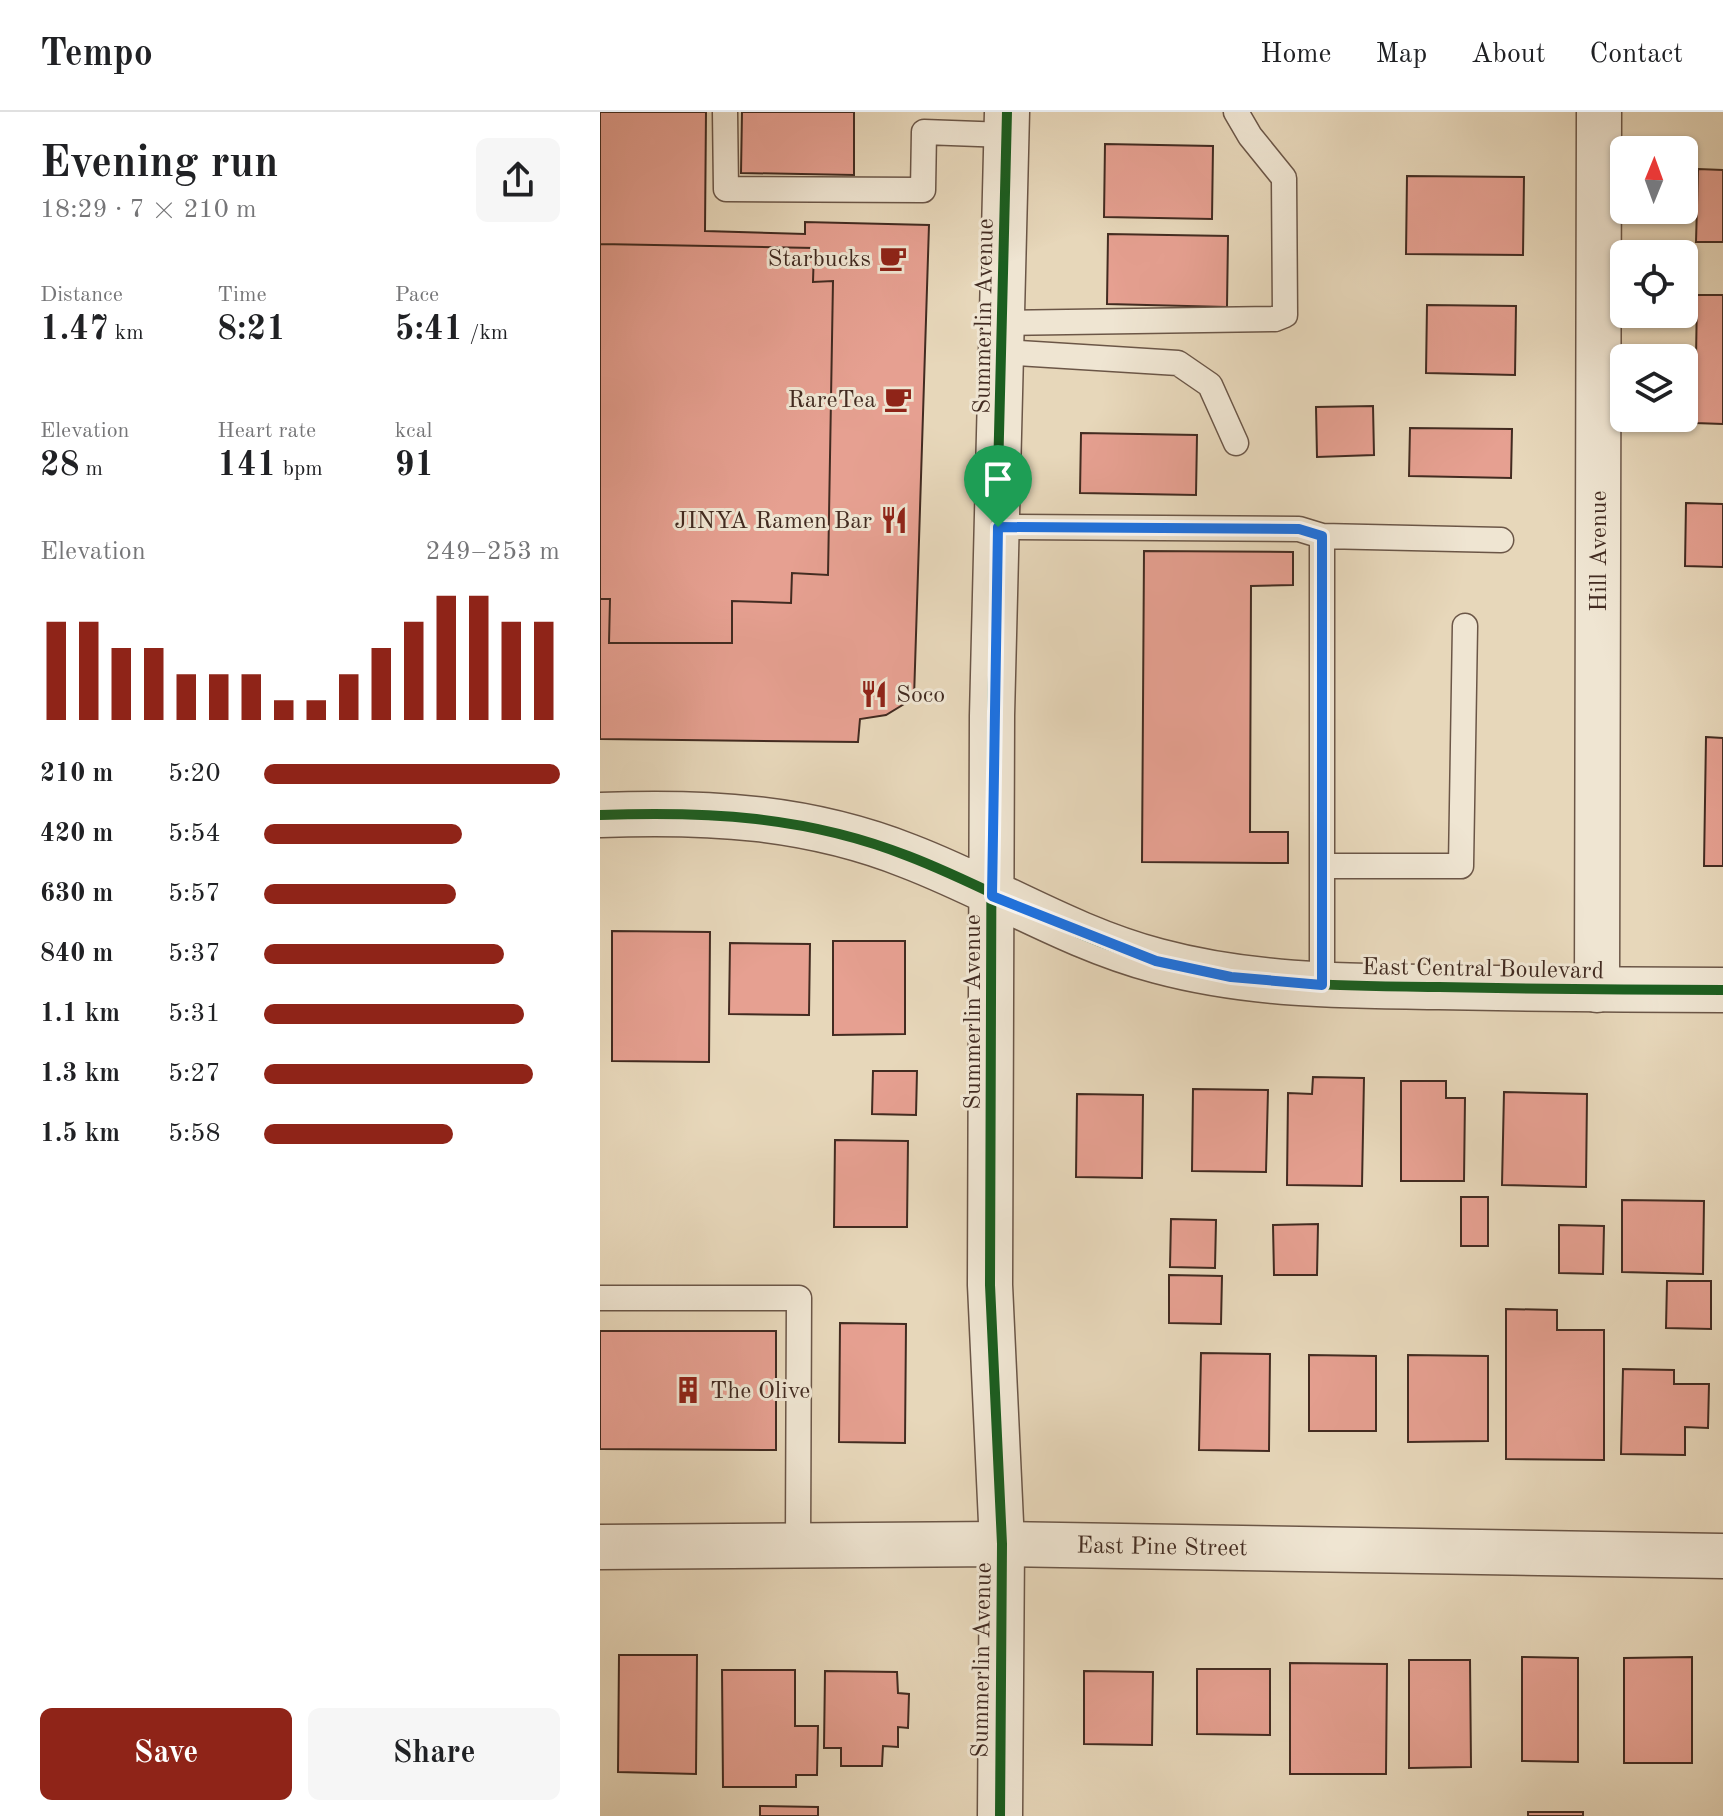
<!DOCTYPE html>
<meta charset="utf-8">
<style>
:root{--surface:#fff;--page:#f6f6f6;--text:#202124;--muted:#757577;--line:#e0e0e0;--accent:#8f2418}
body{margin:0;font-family:"Old Standard TT",serif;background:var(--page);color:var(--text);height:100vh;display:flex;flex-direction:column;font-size:30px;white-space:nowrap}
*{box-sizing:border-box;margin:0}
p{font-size:26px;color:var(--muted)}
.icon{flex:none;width:44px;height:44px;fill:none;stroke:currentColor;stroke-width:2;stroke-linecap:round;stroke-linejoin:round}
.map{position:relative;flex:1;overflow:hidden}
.details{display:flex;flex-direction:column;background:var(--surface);width:600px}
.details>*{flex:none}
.needle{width:52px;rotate:1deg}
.tools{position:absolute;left:1010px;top:24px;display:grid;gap:16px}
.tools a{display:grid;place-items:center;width:88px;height:88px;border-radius:12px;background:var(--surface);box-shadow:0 2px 6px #0004;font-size:40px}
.pin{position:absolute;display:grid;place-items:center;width:68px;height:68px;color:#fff;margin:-82px -34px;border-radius:50% 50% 50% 0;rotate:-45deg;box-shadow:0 0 8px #0007}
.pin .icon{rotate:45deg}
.round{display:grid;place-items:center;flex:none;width:84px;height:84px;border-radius:12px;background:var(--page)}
.headline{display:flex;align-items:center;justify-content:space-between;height:136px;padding:0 40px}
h1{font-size:44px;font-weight:600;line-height:60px}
.metrics{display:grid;grid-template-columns:repeat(3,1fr);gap:12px;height:136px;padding:8px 40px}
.metrics div{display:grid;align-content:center}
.metrics b{font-size:34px;font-weight:600}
.metrics small{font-size:22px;font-weight:400}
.metrics p{font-size:22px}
.chart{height:224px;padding:16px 40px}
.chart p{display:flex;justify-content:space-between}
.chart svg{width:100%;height:144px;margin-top:8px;stroke:var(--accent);stroke-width:6}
.action{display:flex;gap:16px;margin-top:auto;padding:16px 40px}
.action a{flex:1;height:92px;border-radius:12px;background:var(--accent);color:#fff;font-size:32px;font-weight:600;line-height:92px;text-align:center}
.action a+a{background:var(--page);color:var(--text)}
ul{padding:0 40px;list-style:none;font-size:26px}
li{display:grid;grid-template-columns:128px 96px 1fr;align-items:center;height:60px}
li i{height:20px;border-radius:10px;background:var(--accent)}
header{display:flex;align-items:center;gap:48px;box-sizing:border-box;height:112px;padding:0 40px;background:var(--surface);border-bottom:2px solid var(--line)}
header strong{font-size:38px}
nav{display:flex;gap:44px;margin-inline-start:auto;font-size:28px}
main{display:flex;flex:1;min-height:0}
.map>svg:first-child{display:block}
.building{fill:#e6a091;stroke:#422b21;stroke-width:2}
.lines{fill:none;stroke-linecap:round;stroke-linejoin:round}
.service-casing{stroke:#6b5647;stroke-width:27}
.minor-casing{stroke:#6b5647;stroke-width:47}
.tertiary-casing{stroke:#6b5647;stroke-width:47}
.service{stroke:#efe5d2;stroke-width:24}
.minor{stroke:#efe5d2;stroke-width:44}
.tertiary{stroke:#efe5d2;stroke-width:44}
.cycleway-casing{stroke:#efe5d2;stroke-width:15}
.cycleway{stroke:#1b5e20;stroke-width:10}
.route-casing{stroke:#fff;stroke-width:16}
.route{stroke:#1a73e8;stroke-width:10}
.labels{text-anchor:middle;stroke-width:6;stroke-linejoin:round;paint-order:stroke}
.poi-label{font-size:24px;fill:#422b21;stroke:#efe5d2;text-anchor:end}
.street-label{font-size:24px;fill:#422b21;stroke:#efe5d2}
</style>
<header>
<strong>Tempo</strong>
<nav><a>Home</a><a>Map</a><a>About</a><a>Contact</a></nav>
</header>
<main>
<section class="details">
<div class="headline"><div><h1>Evening run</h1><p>18:29 · 7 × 210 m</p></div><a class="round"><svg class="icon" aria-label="share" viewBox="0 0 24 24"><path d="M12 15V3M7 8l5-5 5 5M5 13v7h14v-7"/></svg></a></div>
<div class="metrics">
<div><p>Distance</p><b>1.47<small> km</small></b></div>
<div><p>Time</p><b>8:21</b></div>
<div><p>Pace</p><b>5:41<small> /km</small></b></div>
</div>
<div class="metrics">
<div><p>Elevation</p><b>28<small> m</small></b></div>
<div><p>Heart rate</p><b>141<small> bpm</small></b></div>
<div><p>kcal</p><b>91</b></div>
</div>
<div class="chart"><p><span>Elevation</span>249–253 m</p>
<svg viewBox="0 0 160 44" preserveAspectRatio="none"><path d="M5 44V14M15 44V14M25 44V22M35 44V22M45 44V30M55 44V30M65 44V30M75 44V38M85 44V38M95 44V30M105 44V22M115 44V14M125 44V6M135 44V6M145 44V14M155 44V14"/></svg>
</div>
<ul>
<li><b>210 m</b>5:20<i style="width:100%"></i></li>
<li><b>420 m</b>5:54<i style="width:67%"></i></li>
<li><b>630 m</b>5:57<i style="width:65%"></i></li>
<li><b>840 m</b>5:37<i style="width:81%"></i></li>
<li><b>1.1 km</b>5:31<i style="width:88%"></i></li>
<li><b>1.3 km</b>5:27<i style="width:91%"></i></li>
<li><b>1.5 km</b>5:58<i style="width:64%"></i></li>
</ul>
<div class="action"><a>Save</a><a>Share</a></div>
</section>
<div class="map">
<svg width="1123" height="1704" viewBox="0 0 1123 1704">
<rect width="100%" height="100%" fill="#e7d7ba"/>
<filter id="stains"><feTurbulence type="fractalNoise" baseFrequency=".0025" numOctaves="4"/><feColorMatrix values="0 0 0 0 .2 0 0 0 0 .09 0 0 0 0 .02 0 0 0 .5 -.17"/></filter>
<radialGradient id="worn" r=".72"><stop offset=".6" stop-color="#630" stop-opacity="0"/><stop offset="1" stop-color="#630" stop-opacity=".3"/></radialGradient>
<path class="building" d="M0 0H106L105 119 205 122V110L329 113 314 586 286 603 260 607 258 630 0 627V487H10L9 531H132V489L191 491 192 461 228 463 233 169 213 170 214 136 0 132Z
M142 0H254V63L141 61Z
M505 32 613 34 612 107 504 105Z
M1098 57 1123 58V130H1096Z
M807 64 924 65 923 143 806 142Z
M508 122 628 124 627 195 507 192Z
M0 132 214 136 213 170 233 169 228 463 192 461 191 491 132 489V531H9L10 487H0Z
M1097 183H1123V312L1095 311Z
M827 193 916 194 915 263 826 261Z
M773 294 774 343 717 345 716 295Z
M810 316 912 317 911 366 809 364Z
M481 321 597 323 596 383 480 381Z
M1086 391 1123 392V455L1085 454Z
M544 439 693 440V473L651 474 650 720H688V751L542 750Z
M1106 625 1123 626V754H1104Z
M12 819 110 820 109 950 12 949Z
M233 829H305V922L233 923Z
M130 831 210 832 209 903 129 902Z
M273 959H317L316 1003 272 1002Z
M713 965 764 966 762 1074 687 1073 688 981 712 982Z
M801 969H846V986H865L864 1069H801Z
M593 977 668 978 666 1060 592 1059Z
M904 980 987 982 986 1075 902 1073Z
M477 982 543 983 542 1066 476 1065Z
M235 1028 308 1029 307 1115H234Z
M861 1085H888V1134H861Z
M1022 1088 1104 1089 1103 1162 1022 1160Z
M571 1107 616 1108 615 1156 570 1155Z
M718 1112 717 1163H674L673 1113Z
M959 1113 1004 1114 1003 1162 959 1161Z
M569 1163 622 1164 621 1212 569 1211Z
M1067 1169H1111V1217L1066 1216Z
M906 1197 957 1198V1218H1004V1348L906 1347Z
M240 1211 306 1212 305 1331 239 1330Z
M0 1219H176V1338L0 1337Z
M601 1241 670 1242 669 1339 599 1338Z
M709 1243 776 1244V1319H709Z
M808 1243 888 1244V1329L808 1330Z
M1023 1257 1074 1258V1272H1109L1108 1316 1085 1315V1343L1021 1342Z
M19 1543H97L96 1662 18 1660Z
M922 1545 978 1546V1650L922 1649Z
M1092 1545V1651H1024V1546Z
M809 1548H870L871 1655 809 1656Z
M690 1551 787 1552 786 1662H690Z
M597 1557H670V1623L597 1622Z
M122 1558H195V1614H218L217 1663H196V1675H123Z
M225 1559 297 1560 298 1581 309 1582 308 1616 298 1615V1635L283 1634 282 1654H241V1636H224Z
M484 1559 553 1560 552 1633 484 1632Z
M160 1694 218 1695V1704H160Z
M928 1700H983V1704H928Z"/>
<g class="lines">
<g class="service-casing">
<path id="service" d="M125 0 126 77 323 78 324 20 406 23
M402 211 675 207 685 203 684 66 650 24 636 0
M402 240 578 251 610 273 636 331
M398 415 699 417 722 424
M722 754H861L865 514
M722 873V424L901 428
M0 1186H199L198 1433"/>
</g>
<g class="minor-casing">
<path id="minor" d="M997 878 999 0
M0 1435 402 1432 1123 1444"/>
</g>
<g class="tertiary-casing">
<path id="tertiary" d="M0 703C107 699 207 704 308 744 392 776 470 826 558 849 651 874 744 874 839 875 934 877 1028 878 1123 878
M400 1704 402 1432 390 1173 392 604 407 0"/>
</g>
<use href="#service" class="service"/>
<use href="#minor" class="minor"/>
<use href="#tertiary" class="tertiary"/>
<g class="cycleway-casing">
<path id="cycleway" d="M0 703C107 699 207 704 308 744 392 776 470 826 558 849 651 874 744 874 839 875 934 877 1028 878 1123 878
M400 1704 402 1432 390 1173 392 604 407 0"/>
</g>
<use href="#cycleway" class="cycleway"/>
</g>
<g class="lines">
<g class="route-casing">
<path id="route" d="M398 415 699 417 722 424V873L631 865 556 849 392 784Z"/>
</g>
<use href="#route" class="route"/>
</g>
<defs>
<g id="cafe-bare" transform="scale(2.16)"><path d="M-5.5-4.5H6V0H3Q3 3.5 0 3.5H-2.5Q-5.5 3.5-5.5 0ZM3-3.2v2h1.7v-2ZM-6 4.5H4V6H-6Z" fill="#8f2418" stroke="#efe5d2" stroke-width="2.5" paint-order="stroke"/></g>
<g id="restaurant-bare" transform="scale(2.16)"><path d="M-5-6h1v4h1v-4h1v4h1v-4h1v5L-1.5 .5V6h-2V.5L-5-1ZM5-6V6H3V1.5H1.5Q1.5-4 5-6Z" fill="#8f2418" stroke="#efe5d2" stroke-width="2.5" paint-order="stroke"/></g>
<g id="building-bare" transform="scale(2.16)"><path d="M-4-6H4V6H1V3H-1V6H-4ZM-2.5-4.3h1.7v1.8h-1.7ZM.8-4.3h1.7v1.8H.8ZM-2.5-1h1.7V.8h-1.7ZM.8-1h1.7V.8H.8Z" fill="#8f2418" stroke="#efe5d2" stroke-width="2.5" paint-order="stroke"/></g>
</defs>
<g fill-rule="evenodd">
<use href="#cafe-bare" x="293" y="146"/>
<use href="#cafe-bare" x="298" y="287"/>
<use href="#restaurant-bare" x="294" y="408"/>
<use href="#restaurant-bare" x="274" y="582"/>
<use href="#building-bare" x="88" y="1278"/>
</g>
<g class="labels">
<g class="poi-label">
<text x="271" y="154">Starbucks</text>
<text x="276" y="295">RareTea</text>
<text x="272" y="416">JINYA Ramen Bar</text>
<text x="296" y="590" text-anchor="start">Soco</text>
<text x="110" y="1286" text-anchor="start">The Olive</text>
</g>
<g class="street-label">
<text transform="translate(383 204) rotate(-89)" y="8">Summerlin Avenue</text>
<text transform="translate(998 439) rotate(-90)" y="8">Hill Avenue</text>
<text transform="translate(883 856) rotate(1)" y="8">East Central Boulevard</text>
<text transform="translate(372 900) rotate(-90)" y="8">Summerlin Avenue</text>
<text transform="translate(562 1434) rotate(1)" y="8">East Pine Street</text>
<text transform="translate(381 1548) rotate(-89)" y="8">Summerlin Avenue</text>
</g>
</g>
<rect width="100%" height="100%" filter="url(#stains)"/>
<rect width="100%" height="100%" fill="url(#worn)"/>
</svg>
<div class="tools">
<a><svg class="needle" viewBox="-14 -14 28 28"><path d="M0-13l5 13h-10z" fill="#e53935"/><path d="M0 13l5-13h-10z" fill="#757577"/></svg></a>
<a><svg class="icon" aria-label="locate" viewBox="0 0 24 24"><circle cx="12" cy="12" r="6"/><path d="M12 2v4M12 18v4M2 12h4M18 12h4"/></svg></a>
<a><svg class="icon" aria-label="layers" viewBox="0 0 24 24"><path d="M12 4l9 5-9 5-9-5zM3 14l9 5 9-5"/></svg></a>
</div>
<div class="pin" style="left:398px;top:415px;background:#1e9e55"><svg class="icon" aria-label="arrive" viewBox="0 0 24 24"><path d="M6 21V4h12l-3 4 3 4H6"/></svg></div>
</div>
</main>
